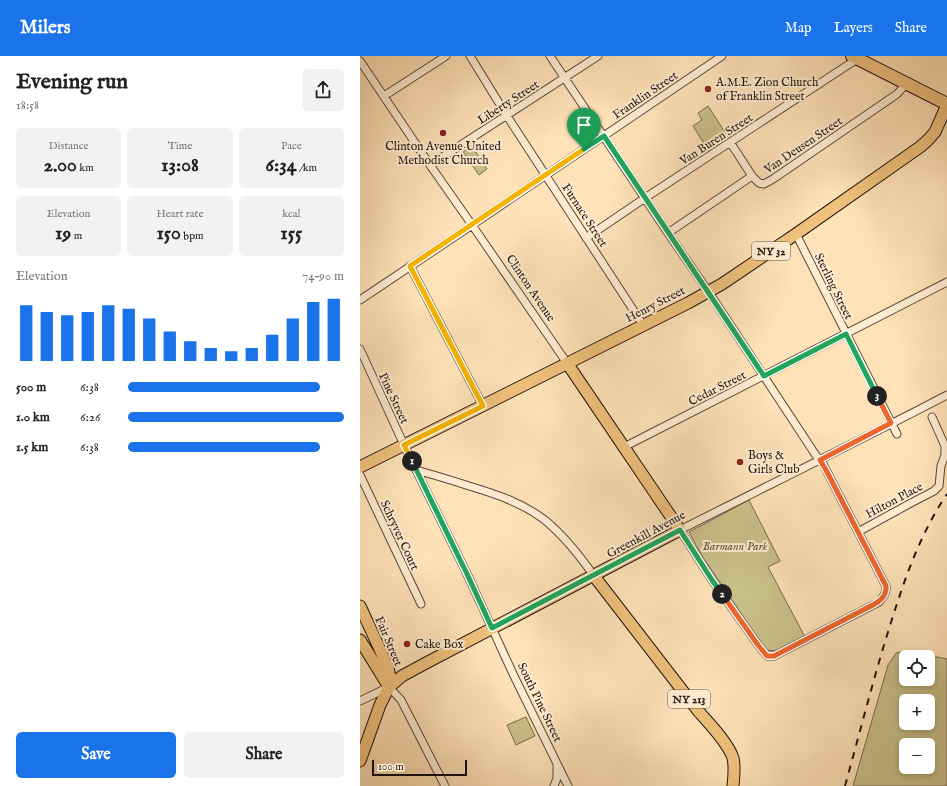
<!DOCTYPE html>
<meta charset="utf-8">
<style>
:root{--surface:#fff;--page:#f2f2f2;--text:#222;--muted:#767676;--accent:#1a73e8}
body{margin:0;font-family:"IM FELL English",serif;background:var(--page);color:var(--text);height:100vh;display:flex;flex-direction:column;font-size:15px;white-space:nowrap}
*{box-sizing:border-box;margin:0}
p{font-size:13px;color:var(--muted)}
.icon{flex:none;width:22px;height:22px;fill:none;stroke:currentColor;stroke-width:2;stroke-linecap:round;stroke-linejoin:round}
.map{position:relative;flex:1;overflow:hidden}
.panel{display:flex;flex-direction:column;background:var(--surface);width:360px}
.panel>*{flex:none}
.tools{position:absolute;left:539px;top:594px;display:grid;gap:8px}
.tools a{display:grid;place-items:center;width:36px;height:36px;border-radius:6px;background:var(--surface);box-shadow:0 2px 6px #0003;font-size:20px}
.scale{position:absolute;left:12px;bottom:10px;width:95px;box-sizing:border-box;padding-left:4px;border:2px solid #221510;border-top:0;font-size:11px;line-height:14px;white-space:nowrap;color:#221510;-webkit-text-stroke:3px #ffecd1;paint-order:stroke}
.pin{position:absolute;display:grid;place-items:center;width:34px;height:34px;color:#fff;margin:-41px -17px;border-radius:50% 50% 50% 0;rotate:-45deg;box-shadow:0 0 4px #0007}
.pin .icon{rotate:45deg}
.km{position:absolute;width:20px;height:20px;margin:-10px;border-radius:50%;background:#222;color:#fff;font-size:11px;line-height:20px;text-align:center}
.round{display:grid;place-items:center;flex:none;width:42px;height:42px;border-radius:6px;background:var(--page)}
.headline{display:flex;align-items:center;justify-content:space-between;height:68px;padding:0 16px}
h1{font-size:22px;font-weight:700;line-height:30px}
.figures{display:grid;grid-template-columns:repeat(3,1fr);gap:6px;height:68px;padding:4px 16px}
.figures div{display:grid;align-content:center;border-radius:6px;background:var(--page);text-align:center}
.figures b{font-size:20px;font-weight:700}
.figures small{font-size:11px;font-weight:400}
.figures p{font-size:11px}
.chart{height:112px;padding:8px 16px}
.chart p{display:flex;justify-content:space-between}
.chart svg{width:100%;height:72px;margin-top:4px;stroke:var(--accent);stroke-width:6}
.cta{display:flex;gap:8px;margin-top:auto;padding:8px 16px}
.cta a{flex:1;height:46px;border-radius:6px;background:var(--accent);color:#fff;font-size:16px;font-weight:700;line-height:46px;text-align:center}
.cta a+a{background:var(--page);color:var(--text)}
ul{padding:0 16px;list-style:none;font-size:13px}
li{display:grid;grid-template-columns:64px 48px 1fr;align-items:center;height:30px}
li i{height:10px;border-radius:5px;background:var(--accent)}
header{display:flex;align-items:center;gap:24px;box-sizing:border-box;height:56px;padding:0 20px;background:var(--accent);color:#fff}
header strong{font-size:19px}
nav{display:flex;gap:22px;margin-inline-start:auto;font-size:14px}
main{display:flex;flex:1;min-height:0}
.map>svg:first-child{display:block}
.green{fill:#c9c089;stroke:#766a4c;fill-rule:evenodd}
.lines{fill:none;stroke-linecap:round;stroke-linejoin:round}
.street-casing{stroke:#59483a;stroke-width:9}
.primary-casing{stroke:#221510;stroke-width:13}
.highway-casing{stroke:#221510;stroke-width:14}
.street{stroke:#ffecd1;stroke-width:7}
.primary{stroke:#f0c17c;stroke-width:11}
.highway{stroke:#f0c17c;stroke-width:12}
.rail{stroke:#221510;stroke-width:2;stroke-dasharray:7 7;stroke-linecap:butt}
.split-1-casing{stroke:#fff;stroke-width:8}
.split-2-casing{stroke:#fff;stroke-width:8}
.split-3-casing{stroke:#fff;stroke-width:8}
.split-4-casing{stroke:#fff;stroke-width:8}
.split-1{stroke:#f5b400;stroke-width:5}
.split-2{stroke:#22a559;stroke-width:5}
.split-3{stroke:#f0652b;stroke-width:5}
.split-4{stroke:#22a559;stroke-width:5}
.poi-dot{fill:#8f2418;stroke:#ffecd1;stroke-width:1.5}
.labels{text-anchor:middle;stroke-width:4;stroke-linejoin:round;paint-order:stroke}
.shield{fill:#ffecd1;stroke:#64564a;stroke-width:1}
.shield-label{font-size:11px;font-weight:bold;fill:#221510}
.poi-label{font-size:12px;fill:#221510;stroke:#ffecd1;text-anchor:start}
.street-label{font-size:12px;fill:#221510;stroke:#ffecd1}
.park-label{font-size:12px;font-style:italic;fill:#5c513a;stroke:#ffecd1}
</style>
<header>
<strong>Milers</strong>
<nav><a>Map</a><a>Layers</a><a>Share</a></nav>
</header>
<main>
<section class="panel">
<div class="headline"><div><h1>Evening run</h1><p>18:58</p></div><a class="round"><svg class="icon" aria-label="share" viewBox="0 0 24 24"><path d="M12 15V3M7 8l5-5 5 5M5 13v7h14v-7"/></svg></a></div>
<div class="figures">
<div><p>Distance</p><b>2.00<small> km</small></b></div>
<div><p>Time</p><b>13:08</b></div>
<div><p>Pace</p><b>6:34<small> /km</small></b></div>
</div>
<div class="figures">
<div><p>Elevation</p><b>19<small> m</small></b></div>
<div><p>Heart rate</p><b>150<small> bpm</small></b></div>
<div><p>kcal</p><b>155</b></div>
</div>
<div class="chart"><p><span>Elevation</span>74–90 m</p>
<svg viewBox="0 0 160 44" preserveAspectRatio="none"><path d="M5 44V10M15 44V14M25 44V16M35 44V14M45 44V10M55 44V12M65 44V18M75 44V26M85 44V32M95 44V36M105 44V38M115 44V36M125 44V28M135 44V18M145 44V8M155 44V6"/></svg>
</div>
<ul>
<li><b>500 m</b>6:38<i style="width:89%"></i></li>
<li><b>1.0 km</b>6:26<i style="width:100%"></i></li>
<li><b>1.5 km</b>6:38<i style="width:89%"></i></li>
</ul>
<div class="cta"><a>Save</a><a>Share</a></div>
</section>
<div class="map">
<svg width="587" height="730" viewBox="0 0 587 730">
<rect width="100%" height="100%" fill="#ffe2b8"/>
<filter id="stains"><feTurbulence type="fractalNoise" baseFrequency=".005" numOctaves="4"/><feColorMatrix values="0 0 0 0 .2 0 0 0 0 .09 0 0 0 0 .02 0 0 0 .5 -.17"/></filter>
<radialGradient id="worn" r=".72"><stop offset=".6" stop-color="#630" stop-opacity="0"/><stop offset="1" stop-color="#630" stop-opacity=".3"/></radialGradient>
<path class="green" d="M348 50 368 81 348 94 333 70 342 64 338 57Z
M112 90 127 113 119 119 103 96Z
M389 444 420 505 408 511 445 581 416 595 407 594 404 591 342 500 329 476Z
M546 595 587 603V730H493L528 609 536 597ZM546 601H568V623H546ZM546 645H568V667H546ZM546 689H568V711H546Z
M166 661 175 680 156 689 147 669Z"/>
<g class="lines">
<g class="street-casing">
<path id="street" d="M110 0 147 60 283 269
M190 0 308 177 348 235 455 398 463 408 526 530C527 537 523 541 519 546L414 600H407L398 589 352 524 320 474C409 429 499 385 587 339
M0 5 70 109 112 169 207 307
M24 40 86 0
M370 86 392 120 399 127 404 128 413 123 537 38 547 27
M70 109 238 0
M308 177 392 120
M436 178 537 378
M226 182 285 142 497 3
M50 210 123 350
M0 244 112 169 362 0
M0 293 44 389 108 520 154 620 208 730
M264 391 587 226
M56 414C74 419 91 424 109 430 136 438 163 447 186 465 205 481 220 500 234 520
M0 419 61 548
M498 476 549 448 574 435 579 430 581 410 585 399V390L572 361
M0 645 29 631 41 644 85 730
M194 730 197 722V709"/>
</g>
<g class="primary-casing">
<path id="primary" d="M0 411 328 247 362 228 436 178 560 91 568 84 575 76 587 49
M234 520 339 656C349 667 368 687 373 702 375 711 374 721 373 730
M0 550 28 611 30 621 29 631 20 649 0 705
M0 584 29 631
M29 631 42 620 66 607 320 474 207 307"/>
</g>
<g class="highway-casing">
<path id="highway" d="M492 0 587 48"/>
</g>
<use href="#street" class="street"/>
<use href="#primary" class="primary"/>
<use href="#highway" class="highway"/>
<path class="rail" d="M485 730C498 683 510 636 524 589 540 537 556 484 587 438"/>
</g>
<g class="lines">
<g class="split-1-casing">
<path id="split-1" d="M52 405 44 389 123 350 50 210 224 93"/>
</g>
<g class="split-2-casing">
<path id="split-2" d="M52 405 108 520 132 572 320 474 352 524 362 538"/>
</g>
<g class="split-3-casing">
<path id="split-3" d="M362 538 398 589 407 600H414L505 553C515 548 527 543 526 530L466 414 460 404 531 367 517 340"/>
</g>
<g class="split-4-casing">
<path id="split-4" d="M224 93 244 80C297 160 351 240 404 320L486 278 517 340"/>
</g>
<use href="#split-1" class="split-1"/>
<use href="#split-2" class="split-2"/>
<use href="#split-3" class="split-3"/>
<use href="#split-4" class="split-4"/>
</g>
<g class="poi-dot">
<circle cx="348" cy="33" r="4"/>
<circle cx="83" cy="77" r="4"/>
<circle cx="380" cy="406" r="4"/>
<circle cx="47" cy="588" r="4"/>
</g>
<g class="labels">
<g class="shield">
<rect x="392" y="186" width="38" height="18" rx="3"/>
<rect x="308" y="634" width="42" height="18" rx="3"/>
</g>
<g class="shield-label">
<text x="411" y="199">NY 32</text>
<text x="329" y="647">NY 213</text>
</g>
<g class="poi-label">
<text x="356" y="30">A.M.E. Zion Church<tspan x="356" dy="14">of Franklin Street</tspan></text>
<text x="83" y="94" text-anchor="middle">Clinton Avenue United<tspan x="83" dy="14">Methodist Church</tspan></text>
<text x="388" y="403">Boys &amp;<tspan x="388" dy="14">Girls Club</tspan></text>
<text x="55" y="592">Cake Box</text>
</g>
<g class="street-label">
<text transform="translate(285 39) rotate(-34)" y="4">Franklin Street</text>
<text transform="translate(148 46) rotate(-33)" y="4">Liberty Street</text>
<text transform="translate(356 83) rotate(-33)" y="4">Van Buren Street</text>
<text transform="translate(443 89) rotate(-34)" y="4">Van Deusen Street</text>
<text transform="translate(225 159) rotate(57)" y="4">Furnace Street</text>
<text transform="translate(474 230) rotate(64)" y="4">Sterling Street</text>
<text transform="translate(171 232) rotate(56)" y="4">Clinton Avenue</text>
<text transform="translate(295 248) rotate(-27)" y="4">Henry Street</text>
<text transform="translate(357 332) rotate(-27)" y="4">Cedar Street</text>
<text transform="translate(34 342) rotate(65)" y="4">Pine Street</text>
<text transform="translate(534 444) rotate(-28)" y="4">Hilton Place</text>
<text transform="translate(286 478) rotate(-28)" y="4">Greenkill Avenue</text>
<text transform="translate(40 479) rotate(65)" y="4">Schryver Court</text>
<text transform="translate(29 585) rotate(67)" y="4">Fair Street</text>
<text transform="translate(180 646) rotate(64)" y="4">South Pine Street</text>
</g>
<g class="park-label">
<text x="375" y="494">Barmann Park</text>
</g>
</g>
<rect width="100%" height="100%" filter="url(#stains)"/>
<rect width="100%" height="100%" fill="url(#worn)"/>
</svg>
<div class="tools">
<a><svg class="icon" aria-label="locate" viewBox="0 0 24 24"><circle cx="12" cy="12" r="6"/><path d="M12 2v4M12 18v4M2 12h4M18 12h4"/></svg></a>
<a>+</a>
<a>−</a>
</div>
<div class="scale">100 m</div>
<div class="pin" style="left:224px;top:93px;background:#1e9e55"><svg class="icon" aria-label="arrive" viewBox="0 0 24 24"><path d="M6 21V4h12l-3 4 3 4H6"/></svg></div>
<b class="km" style="left:52px;top:405px">1</b>
<b class="km" style="left:362px;top:538px">2</b>
<b class="km" style="left:517px;top:340px">3</b>
</div>
</main>
